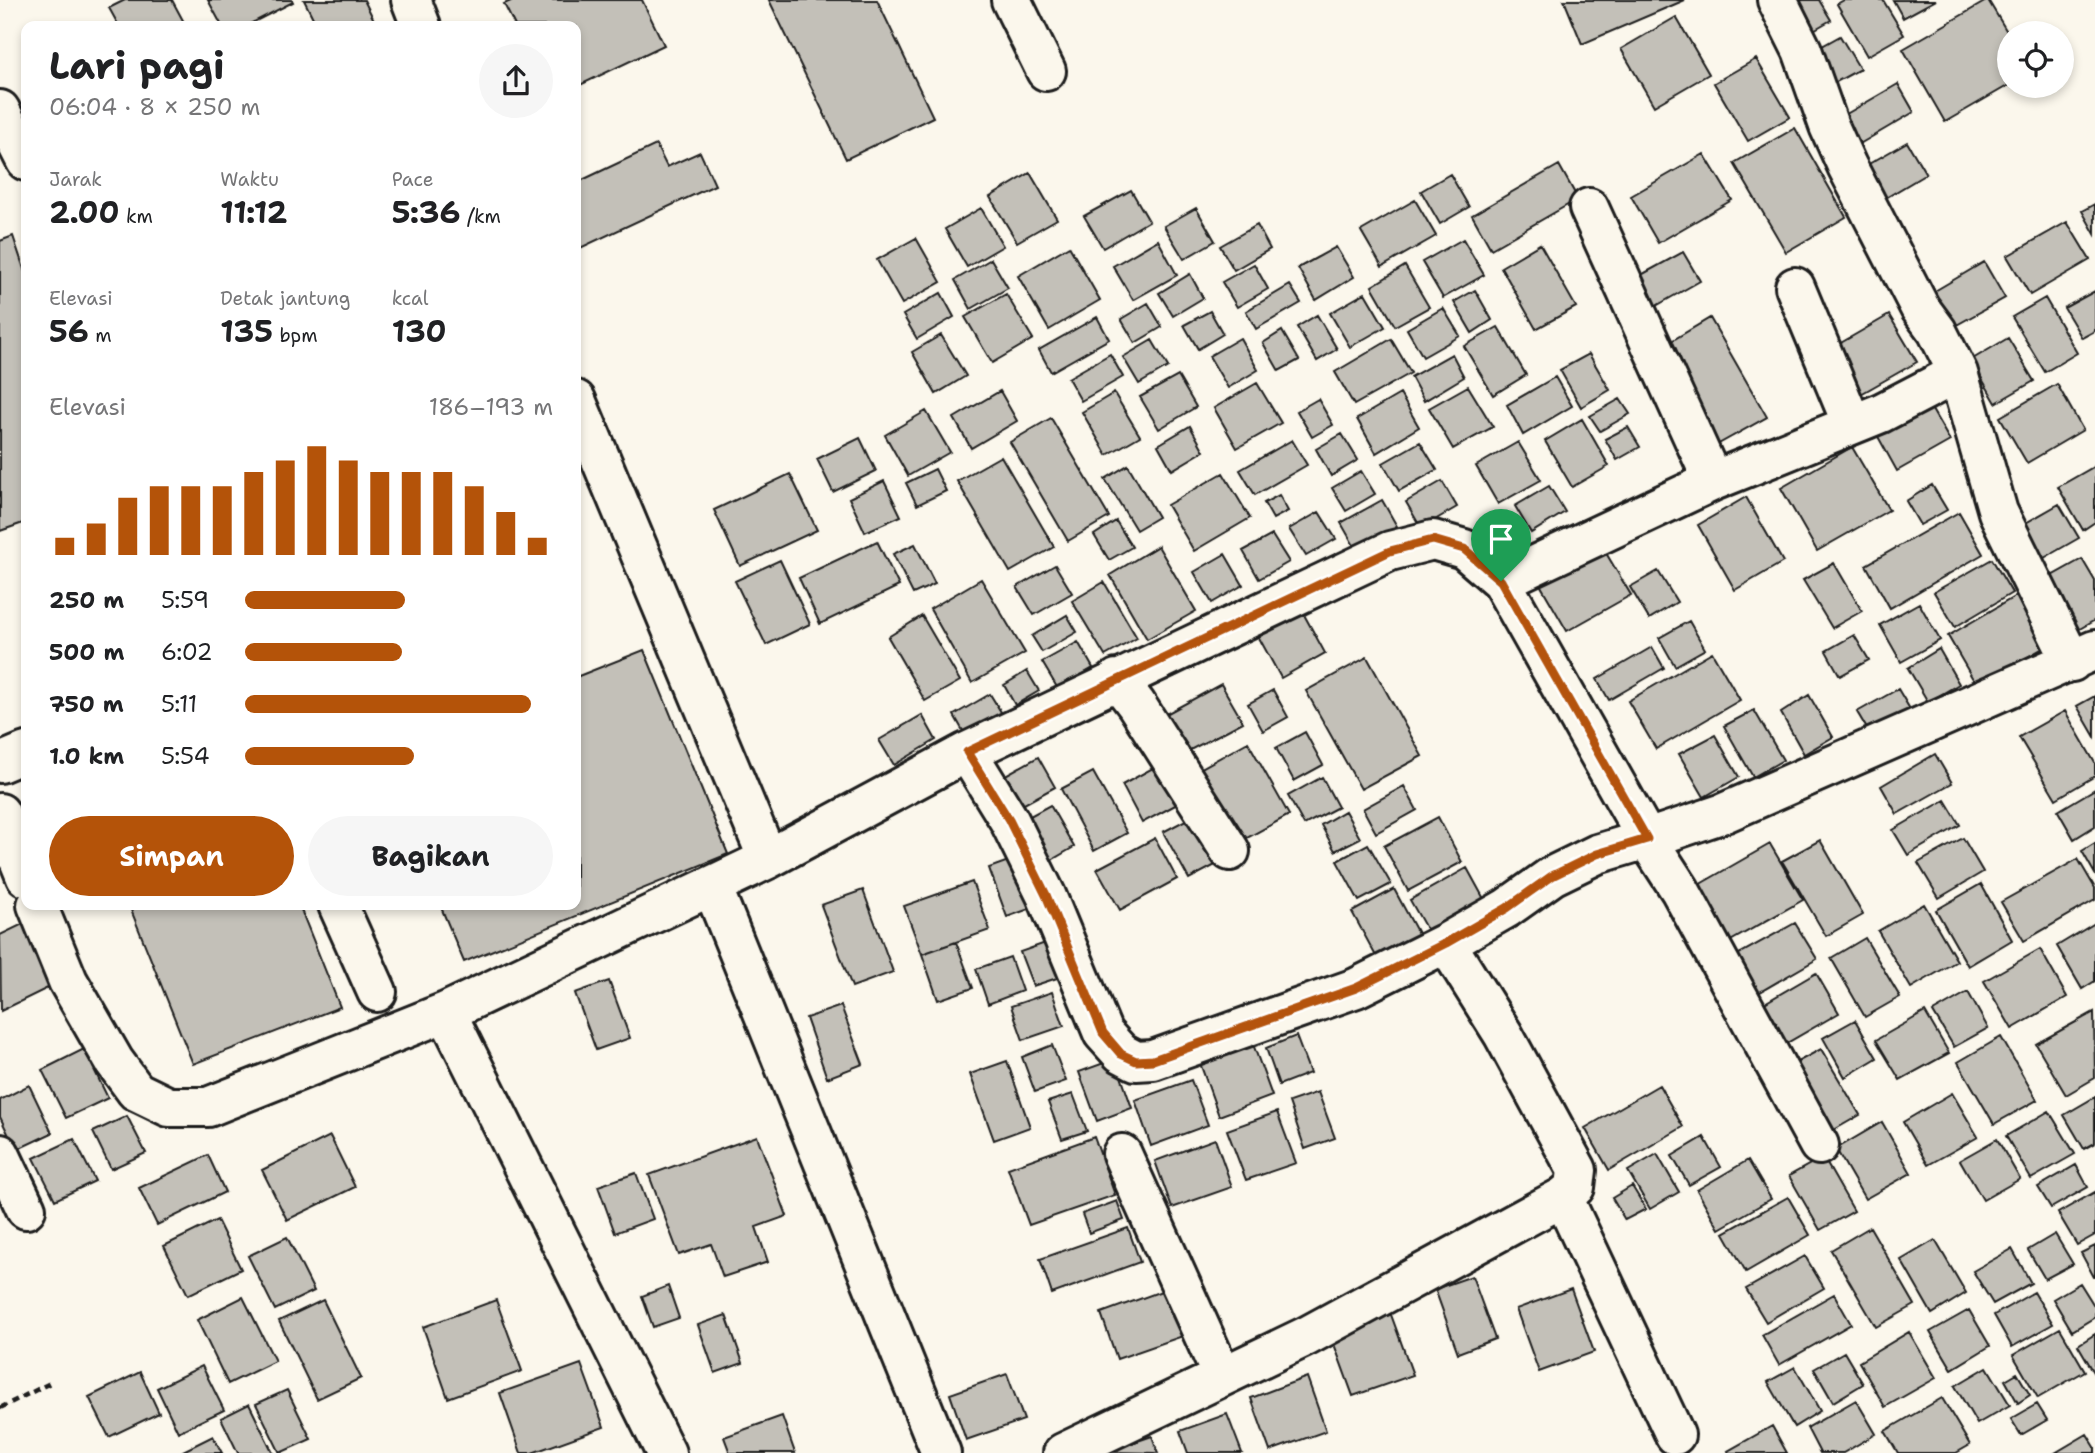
<!DOCTYPE html>
<html lang="id">
<meta charset="utf-8">
<style>
:root{--surface:#fff;--page:#f6f6f6;--text:#202124;--muted:#757577;--accent:#b45309}
body{margin:0;font-family:"Shantell Sans",sans-serif;background:var(--page);color:var(--text);height:100vh;display:flex;flex-direction:column;font-size:26px;white-space:nowrap}
*{box-sizing:border-box;margin:0}
p{font-size:23px;color:var(--muted)}
.icon{flex:none;width:38px;height:38px;fill:none;stroke:currentColor;stroke-width:2;stroke-linecap:round;stroke-linejoin:round}
.map{position:relative;flex:1;overflow:hidden}
.details{position:absolute;left:21px;top:21px;width:560px;height:889px;display:flex;flex-direction:column;background:var(--surface);border-radius:14px;box-shadow:0 4px 10px #0003}
.details>*{flex:none}
.controls{position:absolute;left:1997px;top:21px;display:grid;gap:14px}
.controls a{display:grid;place-items:center;width:77px;height:77px;border-radius:50%;background:var(--surface);box-shadow:0 4px 10px #0003;font-size:35px}
.pin{position:absolute;display:grid;place-items:center;width:60px;height:60px;color:#fff;margin:-72px -30px;border-radius:50% 50% 50% 0;rotate:-45deg;box-shadow:0 0 7px #0007}
.pin .icon{rotate:45deg}
.round{display:grid;place-items:center;flex:none;width:74px;height:74px;border-radius:37px;background:var(--page)}
.overview{display:flex;align-items:center;justify-content:space-between;height:119px;padding:0 28px}
h1{font-size:38px;font-weight:700;line-height:52px}
.figures{display:grid;grid-template-columns:repeat(3,1fr);gap:10px;height:119px;padding:7px 28px}
.figures div{display:grid;align-content:center}
.figures b{font-size:30px;font-weight:700}
.figures small{font-size:19px;font-weight:400}
.figures p{font-size:19px}
.chart{height:196px;padding:14px 28px}
.chart p{display:flex;justify-content:space-between}
.chart svg{width:100%;height:126px;margin-top:7px;stroke:var(--accent);stroke-width:6}
.primary-button{display:flex;gap:14px;margin-top:auto;padding:14px 28px}
.primary-button a{flex:1;height:80px;border-radius:42px;background:var(--accent);color:#fff;font-size:28px;font-weight:700;line-height:80px;text-align:center}
.primary-button a+a{background:var(--page);color:var(--text)}
ul{padding:0 28px;list-style:none;font-size:23px}
li{display:grid;grid-template-columns:112px 84px 1fr;align-items:center;height:52px}
li i{height:18px;border-radius:9px;background:var(--accent)}
.map>svg:first-child{display:block}
.building{fill:#c3c0b8;stroke:#1c1c1c;stroke-width:2}
.lines{fill:none;stroke-linecap:round;stroke-linejoin:round}
.minor-casing{stroke:#1c1c1c;stroke-width:44}
.path{stroke:#1c1c1c;stroke-width:4.5;stroke-dasharray:7 5;stroke-linecap:butt}
.minor{stroke:#fbf7ec;stroke-width:38}
.route-casing{stroke:#fff;stroke-width:14}
.route{stroke:#b45309;stroke-width:9}
</style>
<div class="map">
<svg width="2095" height="1453" viewBox="0 0 2095 1453">
<rect width="100%" height="100%" fill="#fbf7ec"/>
<filter id="ink" filterUnits="userSpaceOnUse"><feTurbulence type="fractalNoise" baseFrequency=".0143" numOctaves="2"/><feDisplacementMap in="SourceGraphic" scale="14" xChannelSelector="R" yChannelSelector="G"/><feConvolveMatrix kernelMatrix="1 2 1 2 8 2 1 2 1" color-interpolation-filters="sRGB"/></filter>
<g filter="url(#ink)">
<path class="building" d="M125 0H172L186 26H119L109 8Z
M208 0H292L293 2 246 26H222Z
M304 0H364L377 26H317Z
M513 0H642L664 45 576 87V26H515L504 4Z
M769 0H877L933 117 846 159Z
M1564 0H1685L1582 44Z
M1800 0H1819L1831 20 1803 36 1786 8Z
M1844 0H1883L1904 35 1867 56 1837 4Z
M1893 0H1936L1903 18Z
M1988 0 2009 35V85L1945 122 1903 49Z
M1676 17 1709 74 1654 106 1621 49Z
M1840 36 1860 69 1827 87 1808 54Z
M1756 59 1790 117 1748 141 1714 83Z
M1898 84 1914 112 1846 152 1829 124Z
M1795 128 1846 217 1786 252 1734 163Z
M1907 142 1926 174 1872 206 1853 173Z
M656 145 667 167 700 152 715 185 576 250V183Z
M1704 154 1732 200 1658 243 1631 196Z
M1559 165 1578 199 1491 249 1472 215Z
M1030 173 1057 219 1017 242 990 197Z
M1450 174 1469 207 1440 224 1421 191Z
M1131 190 1149 221 1103 248 1084 216Z
M1415 200 1436 236 1382 267 1361 231Z
M2095 204V234L2082 211Z
M981 208 1003 246 967 267 945 229Z
M1196 208 1215 241 1184 259 1164 226Z
M2067 222 2090 260 2030 295 2007 256Z
M1257 225 1270 249 1234 270 1220 246Z
M13 236 26 275V522L0 531V241Z
M916 238 941 282 902 304 877 260Z
M1463 239 1484 275 1443 298 1422 262Z
M1158 240 1177 275 1133 300 1113 266Z
M1540 244 1576 307 1536 329 1501 267Z
M1069 246 1100 300 1049 330 1018 276Z
M1336 247 1354 277 1316 300 1298 268Z
M1683 252 1700 281 1649 310 1632 280Z
M991 259 1008 288 971 309 955 280Z
M1984 262 2005 298 1953 327 1933 292Z
M1254 264 1268 289 1237 307 1222 282Z
M1405 266 1429 307 1395 326 1372 286Z
M1190 274 1203 298 1173 316 1159 293Z
M1290 285 1301 303 1256 329 1246 311Z
M1475 290 1492 320 1472 333 1454 302Z
M2095 291V331L2082 338 2064 308Z
M941 293 954 317 917 339 903 315Z
M1365 293 1385 327 1350 347 1330 313Z
M1006 294 1033 339 992 363 965 317Z
M2045 298 2077 353 2045 372 2012 317Z
M1148 303 1162 327 1135 343 1121 319Z
M1443 308 1460 336 1423 357 1407 329Z
M1210 311 1223 334 1198 349 1184 325Z
M1317 315 1337 349 1317 361 1297 327Z
M1889 315 1917 362 1859 395 1832 348Z
M1097 317 1109 339 1051 372 1039 350Z
M1710 318 1767 417 1715 446 1658 349Z
M1498 327 1526 375 1493 395 1464 346Z
M1282 331 1299 360 1279 371 1263 343Z
M941 335 966 376 936 394 912 352Z
M1240 338 1258 370 1228 388 1209 356Z
M2008 338 2034 381 1996 403 1971 360Z
M1391 339 1411 373 1354 405 1335 372Z
M1152 340 1168 367 1139 384 1123 357Z
M1110 354 1123 377 1081 401 1068 378Z
M1452 354 1464 377 1424 401 1411 377Z
M1589 354 1610 390 1581 407 1560 370Z
M1178 376 1196 407 1159 429 1140 397Z
M1555 377 1572 406 1523 435 1507 405Z
M1257 383 1281 423 1237 448 1214 408Z
M2057 384 2083 430 2027 463 2000 417Z
M1468 386 1493 427 1453 449 1429 408Z
M1000 391 1017 421 971 448 954 418Z
M1114 393 1140 436 1107 455 1082 412Z
M1400 394 1419 427 1376 453 1357 419Z
M1318 399 1333 425 1312 437 1297 411Z
M1620 399 1630 414 1600 431 1590 416Z
M1928 403 1950 441 1897 471 1876 433Z
M926 411 950 452 908 476 885 435Z
M1051 418 1109 517 1068 541 1010 442Z
M1582 419 1609 466 1572 487 1545 441Z
M1190 426 1204 451 1172 470 1158 445Z
M1628 427 1640 447 1617 460 1605 439Z
M1342 434 1358 460 1331 476 1316 449Z
M860 438 876 471 833 492 817 459Z
M1292 440 1307 465 1255 495 1240 470Z
M1420 442 1437 470 1399 491 1383 463Z
M1518 442 1541 480 1498 504 1476 466Z
M1852 447 1889 510 1817 551 1781 488Z
M1001 456 1054 547 1010 572 957 481Z
M1128 465 1158 517 1136 530 1105 479Z
M2095 466V522L2083 530 2058 487Z
M935 469 946 491 917 505 906 483Z
M1361 471 1375 494 1346 511 1332 488Z
M1223 473 1250 518 1194 551 1167 505Z
M790 474 817 530 740 566 714 510Z
M884 481 901 516 865 532 849 498Z
M1442 481 1457 507 1421 528 1406 502Z
M1932 485 1947 510 1920 525 1906 501Z
M1549 486 1565 512 1531 533 1515 506Z
M1279 495 1288 511 1273 519 1264 503Z
M1746 497 1783 562 1735 590 1698 525Z
M1382 500 1398 528 1357 551 1341 523Z
M2059 504 2079 538 2030 566 2010 532Z
M1319 512 1336 539 1306 556 1289 529Z
M1959 512 1983 554 1890 608 1866 565Z
M1116 521 1132 547 1109 560 1094 535Z
M1272 535 1289 562 1259 579 1243 551Z
M877 541 899 586 820 624 799 578Z
M1600 543 1631 595 1567 631 1537 579Z
M915 544 935 584 913 594 893 554Z
M1158 546 1196 611 1147 639 1110 575Z
M1225 554 1243 585 1212 603 1194 572Z
M1992 559 2012 593 1955 627 1934 592Z
M2082 559 2095 581V620L2071 634 2041 582Z
M780 560 810 624 766 645 735 581Z
M1834 563 1862 611 1832 628 1803 580Z
M1055 565 1072 593 1034 615 1017 587Z
M1658 571 1677 602 1649 619 1630 587Z
M981 579 1025 653 972 683 930 609Z
M1104 582 1137 638 1105 656 1072 601Z
M2021 593 2050 644 1977 686 1948 636Z
M1919 603 1940 640 1901 662 1880 625Z
M1302 611 1325 653 1281 678 1258 636Z
M1067 615 1077 632 1042 652 1032 636Z
M922 616 960 681 925 701 888 637Z
M1689 621 1705 649 1675 666 1659 638Z
M1854 635 1869 660 1840 676 1826 651Z
M1078 642 1093 668 1058 689 1042 662Z
M1652 647 1664 668 1609 700 1597 679Z
M1939 649 1959 684 1928 702 1908 668Z
M644 650 728 854 464 962 440 905H576V677Z
M1712 652 1740 700 1656 749 1628 701Z
M1367 657 1422 756 1361 789 1306 691Z
M1027 671 1039 691 1015 705 1004 685Z
M1221 684 1243 722 1175 758 1155 720Z
M1898 689 1917 721 1876 744 1857 712Z
M1273 690 1288 717 1263 731 1248 704Z
M990 694 1004 717 967 738 954 715Z
M1809 695 1833 737 1804 754 1781 713Z
M2095 696V737L2077 706Z
M1754 710 1783 760 1753 777 1724 726Z
M2065 711 2095 763V776L2056 799 2019 737Z
M922 715 936 740 894 765 879 740Z
M1305 732 1323 765 1294 781 1276 748Z
M1715 735 1739 777 1704 797 1679 754Z
M1248 742 1289 815 1238 843 1198 770Z
M1935 754 1952 783 1897 814 1881 786Z
M1038 757 1055 787 1017 808 1000 778Z
M1160 764 1181 802 1142 823 1122 785Z
M1093 772 1127 833 1094 851 1061 789Z
M1322 777 1338 807 1304 825 1288 796Z
M1404 786 1417 810 1376 833 1363 809Z
M2095 789V826L2074 839 2058 811Z
M1945 800 1960 825 1908 855 1893 830Z
M1050 805 1074 847 1043 865 1019 822Z
M1345 811 1360 838 1335 851 1321 825Z
M1197 814 1223 861 1189 879 1163 832Z
M1438 817 1462 862 1408 891 1384 846Z
M1155 838 1177 879 1120 910 1097 869Z
M1963 838 1983 872 1939 898 1918 863Z
M1820 840 1863 915 1826 936 1782 861Z
M2095 843V874L2082 851Z
M1368 844 1391 884 1359 901 1337 861Z
M1770 844 1803 900 1727 943 1695 887Z
M1014 859 1032 908 1007 917 989 868Z
M2078 859 2095 888V900L2024 941 2001 902Z
M1467 868 1489 908 1432 939 1410 900Z
M972 882 990 930 922 954 904 906Z
M1981 884 2012 940 1968 966 1936 910Z
M1394 889 1420 937 1378 960 1352 912Z
M863 890 893 972 852 987 821 905Z
M1924 904 1957 961 1911 988 1878 931Z
M129 905H299L340 1007 193 1064Z
M29 921 60 982 1 1011 0 935Z
M1795 923 1817 959 1753 996 1732 958Z
M2095 923V981L2082 989 2057 946Z
M1865 938 1900 997 1865 1017 1831 958Z
M1051 941 1063 976 1033 986 1020 952Z
M956 942 973 988 938 1000 922 954Z
M2040 949 2067 997 2012 1029 1984 981Z
M1010 957 1022 991 988 1004 976 969Z
M1816 973 1839 1013 1773 1051 1751 1011Z
M609 981 630 1038 596 1050 575 993Z
M1052 992 1064 1026 1023 1040 1011 1006Z
M1968 992 1988 1028 1954 1047 1933 1012Z
M841 1006 863 1064 827 1078 806 1018Z
M1925 1012 1949 1053 1900 1080 1876 1040Z
M2094 1012 2095 1078 2066 1095 2036 1044Z
M1855 1020 1877 1058 1845 1077 1823 1038Z
M1296 1036 1310 1073 1279 1085 1266 1048Z
M2001 1037 2037 1100 1994 1124 1958 1062Z
M1253 1044 1272 1096 1219 1116 1200 1063Z
M1052 1045 1066 1081 1035 1092 1022 1057Z
M84 1049 108 1098 66 1118 42 1070Z
M1821 1049 1860 1115 1827 1134 1788 1067Z
M1115 1059 1132 1108 1097 1121 1079 1072Z
M1007 1061 1030 1127 994 1140 970 1074Z
M1191 1080 1208 1125 1151 1146 1135 1100Z
M29 1085 52 1133 16 1150 0 1117V1100Z
M1659 1085 1683 1127 1609 1170 1585 1128Z
M1318 1092 1335 1138 1305 1149 1289 1102Z
M1952 1093 1978 1137 1928 1165 1903 1122Z
M1073 1094 1087 1131 1062 1139 1048 1102Z
M2095 1097V1143L2084 1149 2064 1115Z
M2049 1111 2075 1154 2031 1179 2006 1136Z
M1277 1112 1296 1163 1246 1180 1227 1130Z
M127 1116 146 1153 111 1169 93 1132Z
M1882 1122 1911 1173 1865 1199 1836 1149Z
M330 1136 355 1187 287 1220 262 1170Z
M757 1136 787 1216 756 1227 768 1262 723 1277 711 1244 679 1255 649 1175Z
M1094 1137 1115 1195 1029 1225 1008 1168Z
M1704 1137 1721 1167 1689 1185 1672 1156Z
M74 1139 95 1181 55 1200 34 1158Z
M1215 1139 1232 1187 1172 1208 1155 1161Z
M1997 1139 2020 1179 1983 1200 1960 1160Z
M1657 1154 1679 1192 1650 1209 1628 1171Z
M208 1155 225 1192 157 1225 139 1188Z
M1823 1157 1854 1211 1820 1230 1789 1176Z
M1748 1160 1771 1199 1719 1229 1697 1190Z
M2076 1165 2088 1187 2051 1208 2038 1187Z
M636 1173 653 1219 615 1233 598 1186Z
M1632 1186 1646 1209 1625 1220 1612 1198Z
M2095 1192V1235L2077 1245 2058 1213Z
M1788 1197 1810 1235 1746 1272 1724 1233Z
M1117 1201 1124 1220 1089 1233 1082 1214Z
M217 1220 241 1269 188 1295 164 1246Z
M1870 1227 1915 1305 1876 1327 1831 1250Z
M1128 1228 1140 1262 1052 1294 1040 1259Z
M2055 1234 2073 1264 2045 1279 2028 1250Z
M287 1237 314 1291 275 1310 248 1256Z
M1935 1240 1966 1293 1932 1314 1901 1260Z
M2095 1246V1277H2094L2081 1253Z
M2012 1249 2031 1283 1993 1304 1973 1271Z
M1805 1256 1824 1288 1766 1322 1746 1289Z
M1472 1276 1495 1339 1458 1353 1435 1289Z
M2080 1283 2095 1307V1317L2072 1331 2053 1299Z
M668 1286 679 1318 653 1327 642 1296Z
M1167 1289 1183 1336 1117 1359 1101 1313Z
M1571 1289 1594 1352 1539 1372 1516 1309Z
M2034 1292 2053 1324 2012 1347 1994 1315Z
M1834 1294 1851 1324 1779 1365 1762 1335Z
M243 1297 275 1361 228 1384 197 1320Z
M323 1300 361 1378 317 1399 279 1321Z
M496 1300 522 1371 448 1398 423 1327Z
M1969 1310 1990 1346 1952 1369 1930 1332Z
M1390 1312 1413 1375 1353 1396 1330 1333Z
M726 1315 743 1363 715 1373 698 1325Z
M2060 1328 2085 1371 2038 1398 2013 1355Z
M1909 1332 1936 1378 1885 1407 1859 1362Z
M2095 1334V1374L2078 1345Z
M1844 1352 1863 1384 1833 1402 1814 1369Z
M581 1364 604 1427 532 1453H521L500 1393Z
M202 1366 224 1410 178 1432 157 1388Z
M1795 1367 1820 1411 1794 1427 1768 1382Z
M1987 1367 2010 1405 1977 1424 1955 1386Z
M140 1372 159 1413 109 1437 89 1397Z
M2017 1373 2030 1395 2018 1403 2005 1380Z
M1007 1374 1024 1420 966 1440 950 1394Z
M1307 1377 1326 1431 1270 1451 1251 1398Z
M287 1390 311 1439 280 1453 256 1404Z
M1942 1398 1970 1445 1956 1453H1898L1885 1431Z
M1856 1400 1876 1434 1843 1453H1820L1807 1428Z
M249 1404 273 1453H238L221 1418Z
M2037 1404 2047 1420 2021 1435 2011 1419Z
M1227 1414 1242 1453H1188L1180 1431Z
M782 1416 795 1453H730L724 1437Z
M1772 1426 1787 1453H1729L1728 1451Z
M2087 1434 2095 1447V1453H2055Z
M213 1436 222 1453H184L183 1451Z
M1152 1436 1158 1453 1106 1452Z"/>
<g class="lines">
<g class="minor-casing">
<path id="minor" d="M411 0 421 26
M1011 0 1046 71
M1777 0 1802 50 1829 126 1847 166 1920 308 1937 331 1958 373 1998 512 2072 662
M0 110 26 161
M1589 208 1713 481
M1795 287 1852 424
M576 400 768 859
M1501 581 1713 481 1881 413 1958 373
M1117 679 1136 704 1230 851
M967 752 1009 820 1046 895 1103 1033 1121 1053 1136 1061 1153 1060 1356 988 1446 943 1507 908 1552 876 1597 854 1647 839 1680 890 1819 1145
M0 763 26 752
M0 813 26 877
M712 886 941 1453
M37 905 68 981 114 1061 136 1091 169 1107H208L446 1012 768 859 967 752 1390 551 1433 540 1464 549 1501 581 1647 839 1724 813 2095 650
M338 905 377 992
M446 1012 666 1453
M0 1154 26 1209
M1122 1154 1222 1376
M1563 1197 1675 1435
M1063 1453 1307 1336 1563 1197 1575 1187 1577 1170 1503 1034 1446 943"/>
</g>
<path class="path" d="M0 1408 52 1382"/>
<use href="#minor" class="minor"/>
</g>
</g>
<g class="lines" filter="url(#ink)">
<g class="route-casing">
<path id="route" d="M1433 540 1464 549 1501 581 1647 839 1597 854 1552 876 1507 908 1446 943 1356 988 1153 1060 1136 1061 1121 1054 1103 1033 1046 895 1009 820 967 752 1390 551Z"/>
</g>
<use href="#route" class="route"/>
</g>
</svg>
<div class="controls">
<a><svg class="icon" aria-label="locate" viewBox="0 0 24 24"><circle cx="12" cy="12" r="6"/><path d="M12 2v4M12 18v4M2 12h4M18 12h4"/></svg></a>
</div>
<div class="pin" style="left:1501px;top:581px;background:#1e9e55"><svg class="icon" aria-label="arrive" viewBox="0 0 24 24"><path d="M6 21V4h12l-3 4 3 4H6"/></svg></div>
<section class="details">
<div class="overview"><div><h1>Lari pagi</h1><p>06:04 · 8 × 250 m</p></div><a class="round"><svg class="icon" aria-label="share" viewBox="0 0 24 24"><path d="M12 15V3M7 8l5-5 5 5M5 13v7h14v-7"/></svg></a></div>
<div class="figures">
<div><p>Jarak</p><b>2.00<small> km</small></b></div>
<div><p>Waktu</p><b>11:12</b></div>
<div><p>Pace</p><b>5:36<small> /km</small></b></div>
</div>
<div class="figures">
<div><p>Elevasi</p><b>56<small> m</small></b></div>
<div><p>Detak jantung</p><b>135<small> bpm</small></b></div>
<div><p>kcal</p><b>130</b></div>
</div>
<div class="chart"><p><span>Elevasi</span>186–193 m</p>
<svg viewBox="0 0 160 44" preserveAspectRatio="none"><path d="M5 44V38M15 44V33M25 44V24M35 44V20M45 44V20M55 44V20M65 44V15M75 44V11M85 44V6M95 44V11M105 44V15M115 44V15M125 44V15M135 44V20M145 44V29M155 44V38"/></svg>
</div>
<ul>
<li><b>250 m</b>5:59<i style="width:52%"></i></li>
<li><b>500 m</b>6:02<i style="width:51%"></i></li>
<li><b>750 m</b>5:11<i style="width:93%"></i></li>
<li><b>1.0 km</b>5:54<i style="width:55%"></i></li>
</ul>
<div class="primary-button"><a>Simpan</a><a>Bagikan</a></div>
</section>
</div>
